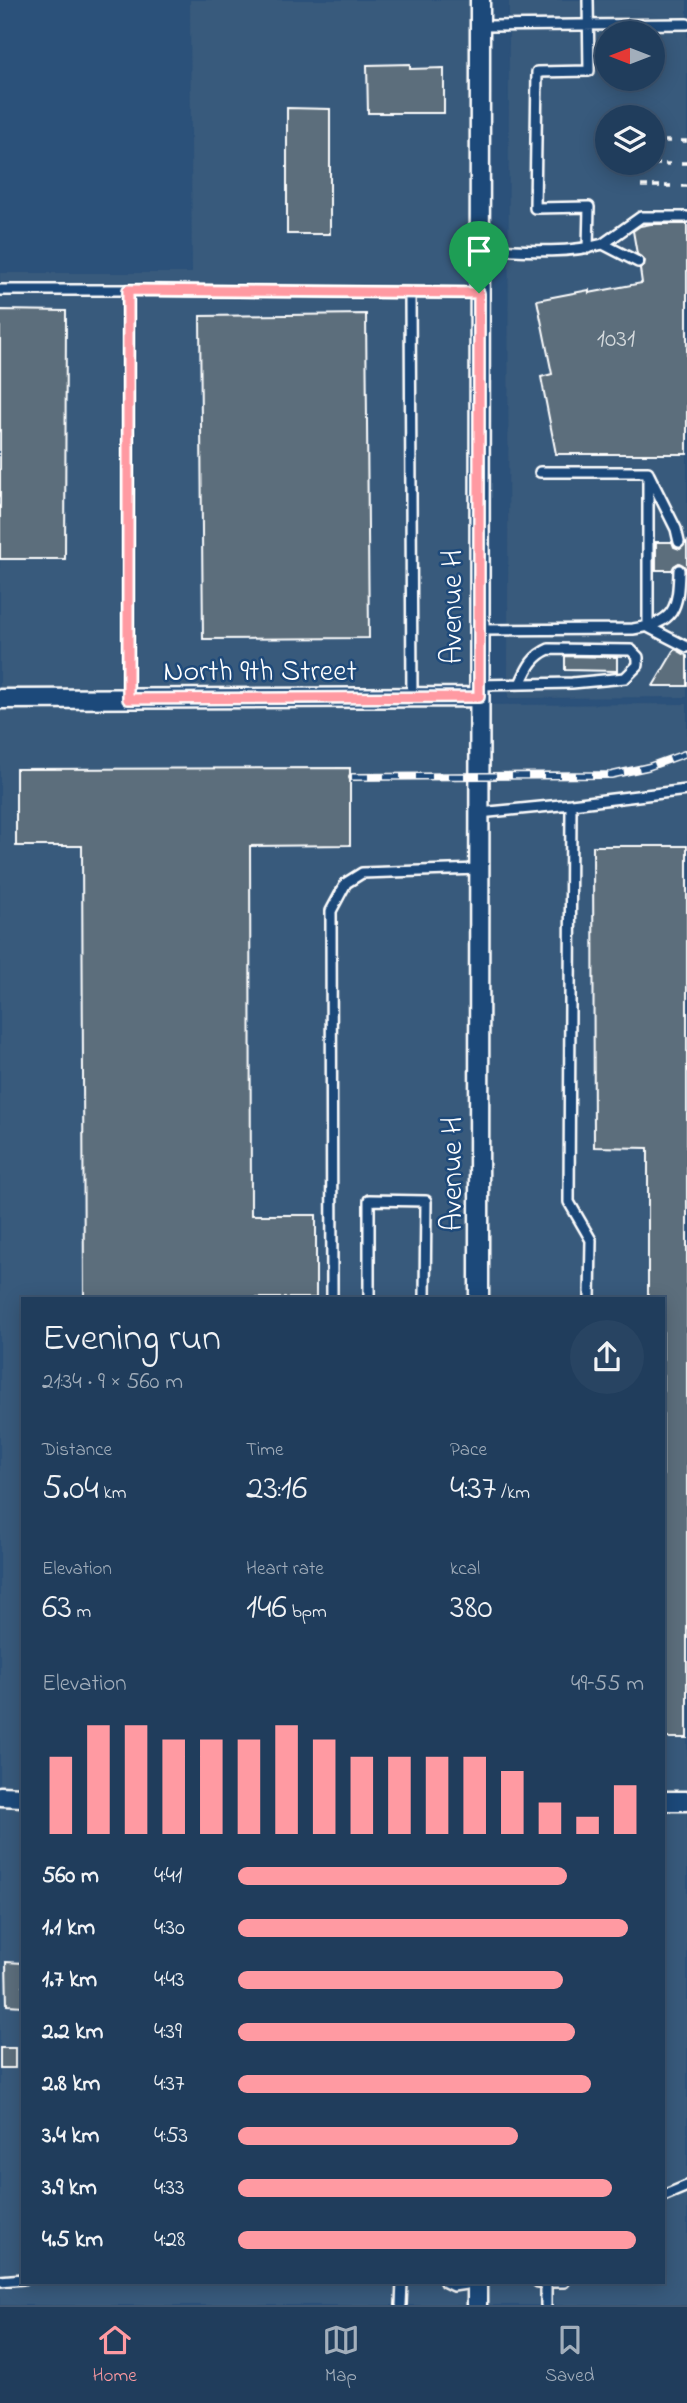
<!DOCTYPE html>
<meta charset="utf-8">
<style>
:root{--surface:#203d5c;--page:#284462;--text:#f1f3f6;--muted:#a2aebb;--line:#3d5672;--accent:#ff9aa2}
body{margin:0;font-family:"Indie Flower",sans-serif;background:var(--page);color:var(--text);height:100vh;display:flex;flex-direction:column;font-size:26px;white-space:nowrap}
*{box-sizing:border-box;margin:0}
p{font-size:23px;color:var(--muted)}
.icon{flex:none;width:38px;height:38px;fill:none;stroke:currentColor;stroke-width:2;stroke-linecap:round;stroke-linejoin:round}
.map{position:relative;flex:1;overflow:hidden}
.details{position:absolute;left:21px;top:1297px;width:644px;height:987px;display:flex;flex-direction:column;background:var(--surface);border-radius:0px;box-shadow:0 4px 18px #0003,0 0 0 2px var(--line)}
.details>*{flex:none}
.needle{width:46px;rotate:270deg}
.controls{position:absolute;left:595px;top:21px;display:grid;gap:14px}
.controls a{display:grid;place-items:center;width:70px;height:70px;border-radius:50%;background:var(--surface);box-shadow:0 4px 18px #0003,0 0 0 2px var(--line);font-size:35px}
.pin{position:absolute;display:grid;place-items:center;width:60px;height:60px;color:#fff;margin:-72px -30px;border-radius:50% 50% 50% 0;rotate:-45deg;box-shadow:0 0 7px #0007}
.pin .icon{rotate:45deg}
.round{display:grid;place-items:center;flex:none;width:74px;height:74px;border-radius:37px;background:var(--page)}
.overview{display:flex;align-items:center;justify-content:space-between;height:119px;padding:0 21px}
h1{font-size:38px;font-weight:600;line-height:52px}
.stats{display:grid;grid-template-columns:repeat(3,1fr);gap:10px;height:119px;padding:7px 21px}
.stats div{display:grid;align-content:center}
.stats b{font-size:35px;font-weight:600}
.stats small{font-size:19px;font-weight:400}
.stats p{font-size:19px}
.chart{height:196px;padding:14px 21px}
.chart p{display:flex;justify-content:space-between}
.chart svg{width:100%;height:126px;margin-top:7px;stroke:var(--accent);stroke-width:6}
ul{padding:0 21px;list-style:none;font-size:23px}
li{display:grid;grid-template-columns:112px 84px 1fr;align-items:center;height:52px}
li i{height:18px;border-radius:9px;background:var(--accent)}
.tab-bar{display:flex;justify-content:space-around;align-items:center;height:98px;border-top:2px solid var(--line);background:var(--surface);font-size:19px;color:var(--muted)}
.tab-bar a{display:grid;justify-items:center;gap:4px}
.tab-bar .on{color:var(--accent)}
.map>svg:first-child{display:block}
.built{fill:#395a7b;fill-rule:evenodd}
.building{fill:#5b6e7c;stroke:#fff;stroke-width:2}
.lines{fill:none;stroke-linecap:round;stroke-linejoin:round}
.lane-casing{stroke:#fff;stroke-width:14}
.street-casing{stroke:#fff;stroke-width:23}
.path{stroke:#fff;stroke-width:3.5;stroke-dasharray:7 5;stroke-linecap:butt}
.lane{stroke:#1f4a7a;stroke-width:9}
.street{stroke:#1f4a7a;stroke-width:18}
.rail-casing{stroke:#fff;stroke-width:8}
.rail{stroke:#1f4a7a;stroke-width:5;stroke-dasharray:16;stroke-linecap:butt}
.route-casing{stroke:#fff;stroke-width:14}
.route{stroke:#ff9aa2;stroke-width:9}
.labels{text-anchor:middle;stroke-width:5;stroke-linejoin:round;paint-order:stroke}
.number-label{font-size:26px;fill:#d6dbde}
.street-label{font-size:30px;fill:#fff;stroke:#1f4a7a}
</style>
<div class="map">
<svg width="687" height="2305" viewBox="0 0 687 2305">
<rect width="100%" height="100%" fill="#2b517a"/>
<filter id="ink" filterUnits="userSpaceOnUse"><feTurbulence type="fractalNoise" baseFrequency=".0143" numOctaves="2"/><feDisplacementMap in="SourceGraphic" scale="14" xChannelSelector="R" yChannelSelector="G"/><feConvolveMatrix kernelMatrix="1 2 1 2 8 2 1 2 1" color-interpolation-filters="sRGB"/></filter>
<g filter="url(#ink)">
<path class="built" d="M190 0H482V705L687 704V2305H0V273H192ZM23 1298H663V2282H23Z
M509 0H687V697L508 698ZM607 33H653V79H607ZM607 117H653V163H607Z"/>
<path class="building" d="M410 64V69L444 68V113H368L367 65Z
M287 108 330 109V234H287Z
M651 224H687V454H556L541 377 552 374 537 300 589 290V293L642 283 640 269 644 266 645 261 637 254 633 231 640 226Z
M0 310 66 311 65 559H0Z
M366 314 369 638 203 639 200 316Z
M656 542H672L674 547 680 549 687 542V570L683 565 679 563 674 566 672 570H656Z
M675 649 687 656V686H653Z
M565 656 617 657V671L565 670Z
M350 768V845L250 846 251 1215H316V1298H84L82 846H16V769Z
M593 846H687V1738H663V1298H648V1148L594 1147Z
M6 1962 23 1963V2006L7 2005Z
M0 2048H15V2068H0Z"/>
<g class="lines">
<g class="lane-casing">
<path id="lane" d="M588 0 589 71 537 72 535 208 589 207 588 248
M480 26 687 24
M603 244 641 217H687
M479 248C520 250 563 255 603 244L638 262
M0 290H128V699
M128 290 479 293
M410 293 412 698
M540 472H648
M648 472V627
M648 473 676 529 679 542
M648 627 687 647
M479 630 633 629C675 623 678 609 679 570
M479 685 572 683 625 678 638 665V657L631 650 549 649C532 656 527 669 520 684
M571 804 687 790
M479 813 571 804 569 1202 591 1240 590 1298
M332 1298 331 911 346 883 362 873 479 869
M369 1298V1200L426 1201 425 1298
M663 2196 687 2186
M0 2281 23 2279
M445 2282 453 2286 479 2282
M538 2282H564
M546 2282V2305
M401 2305 402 2282"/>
</g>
<g class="street-casing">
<path id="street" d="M0 699 479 697
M479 1298 480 0
M0 1796 23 1797
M663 1801H687
M477 2305V2282"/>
</g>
<path class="path" d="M653 141H670
M681 141H687
M681 163H687
M641 164H670
M641 186H671
M681 186H687"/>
<use href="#lane" class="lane"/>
<use href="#street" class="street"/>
<g class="rail-casing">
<path id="rail" d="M352 777 611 775 648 767 687 753"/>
</g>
<use href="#rail" class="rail"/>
</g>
</g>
<g class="lines" filter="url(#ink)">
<g class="route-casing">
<path id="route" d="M128 290 479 293V697L128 699Z"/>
</g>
<use href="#route" class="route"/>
</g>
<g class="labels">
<g class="number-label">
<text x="616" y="346">1031</text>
</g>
<g class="street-label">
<text transform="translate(451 607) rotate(-90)" y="10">Avenue H</text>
<text x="260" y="680">North 9th Street</text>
<text transform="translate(451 1174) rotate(-90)" y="10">Avenue H</text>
</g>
</g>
</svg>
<div class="controls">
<a><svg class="needle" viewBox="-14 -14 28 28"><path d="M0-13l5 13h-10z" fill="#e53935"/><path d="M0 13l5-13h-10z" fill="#a2aebb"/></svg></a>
<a><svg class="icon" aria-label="layers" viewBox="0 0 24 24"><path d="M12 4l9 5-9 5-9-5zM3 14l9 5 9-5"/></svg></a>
</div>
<div class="pin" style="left:479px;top:293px;background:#1e9e55"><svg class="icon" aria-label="arrive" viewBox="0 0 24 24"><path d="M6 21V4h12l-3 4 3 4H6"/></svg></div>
<section class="details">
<div class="overview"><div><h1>Evening run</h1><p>21:34 · 9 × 560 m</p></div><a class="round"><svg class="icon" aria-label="share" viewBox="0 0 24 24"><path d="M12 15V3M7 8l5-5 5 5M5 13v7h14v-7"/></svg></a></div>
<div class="stats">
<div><p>Distance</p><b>5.04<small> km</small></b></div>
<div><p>Time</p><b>23:16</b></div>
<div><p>Pace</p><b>4:37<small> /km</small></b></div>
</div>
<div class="stats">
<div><p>Elevation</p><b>63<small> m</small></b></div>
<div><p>Heart rate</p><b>146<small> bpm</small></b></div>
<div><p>kcal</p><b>380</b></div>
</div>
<div class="chart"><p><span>Elevation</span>49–55 m</p>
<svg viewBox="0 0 160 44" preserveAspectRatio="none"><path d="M5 44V17M15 44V6M25 44V6M35 44V11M45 44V11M55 44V11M65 44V6M75 44V11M85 44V17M95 44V17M105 44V17M115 44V17M125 44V22M135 44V33M145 44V38M155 44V27"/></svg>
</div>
<ul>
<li><b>560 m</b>4:41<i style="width:81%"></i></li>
<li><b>1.1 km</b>4:30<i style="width:96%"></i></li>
<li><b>1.7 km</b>4:43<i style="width:80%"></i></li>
<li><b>2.2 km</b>4:39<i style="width:83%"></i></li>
<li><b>2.8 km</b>4:37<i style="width:87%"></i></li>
<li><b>3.4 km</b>4:53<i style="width:69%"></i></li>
<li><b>3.9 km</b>4:33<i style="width:92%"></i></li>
<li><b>4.5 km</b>4:28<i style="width:98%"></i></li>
</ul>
</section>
</div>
<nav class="tab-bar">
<a class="on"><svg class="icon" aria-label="home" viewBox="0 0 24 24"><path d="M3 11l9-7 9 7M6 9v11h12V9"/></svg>Home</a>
<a><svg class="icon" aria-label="map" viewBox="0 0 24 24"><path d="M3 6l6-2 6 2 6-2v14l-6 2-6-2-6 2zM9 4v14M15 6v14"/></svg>Map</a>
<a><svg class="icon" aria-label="saved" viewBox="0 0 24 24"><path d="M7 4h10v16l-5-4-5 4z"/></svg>Saved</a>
</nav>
